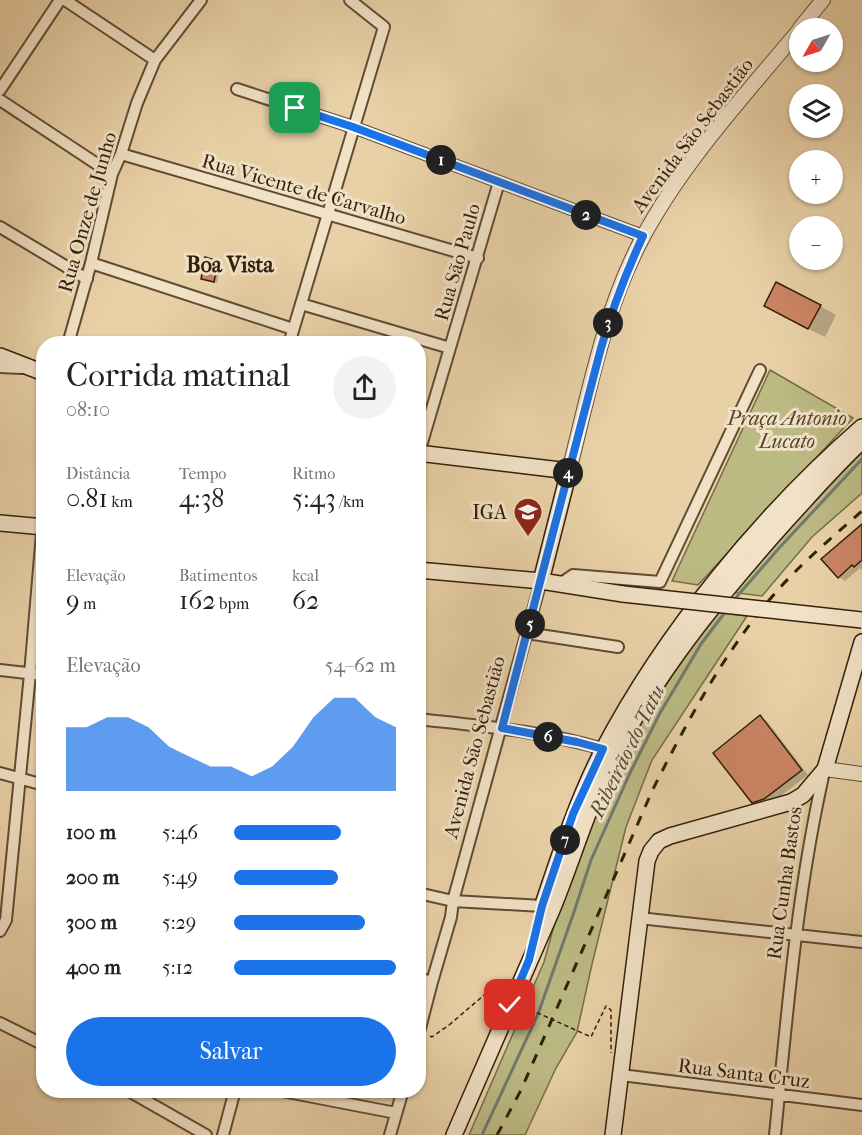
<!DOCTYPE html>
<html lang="pt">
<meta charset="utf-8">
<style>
:root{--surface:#fff;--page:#f2f2f2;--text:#222;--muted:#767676;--accent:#1a73e8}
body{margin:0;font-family:"IM FELL French Canon",serif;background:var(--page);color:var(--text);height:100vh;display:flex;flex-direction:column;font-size:22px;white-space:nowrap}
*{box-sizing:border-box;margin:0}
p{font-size:20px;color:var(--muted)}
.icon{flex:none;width:33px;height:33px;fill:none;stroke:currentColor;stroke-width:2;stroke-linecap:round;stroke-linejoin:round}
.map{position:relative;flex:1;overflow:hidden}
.sheet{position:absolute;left:36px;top:336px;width:390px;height:762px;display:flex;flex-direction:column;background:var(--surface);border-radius:24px;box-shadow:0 2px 4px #0004}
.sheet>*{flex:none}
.needle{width:39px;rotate:231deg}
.fabs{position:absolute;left:789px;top:18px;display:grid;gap:12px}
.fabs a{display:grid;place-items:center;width:54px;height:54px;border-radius:50%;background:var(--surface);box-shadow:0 2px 4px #0004;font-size:30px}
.pin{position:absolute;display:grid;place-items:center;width:51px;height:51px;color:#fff;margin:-26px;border-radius:12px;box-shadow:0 3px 9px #0006}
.km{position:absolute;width:30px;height:30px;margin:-15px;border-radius:50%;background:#222;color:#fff;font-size:16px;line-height:30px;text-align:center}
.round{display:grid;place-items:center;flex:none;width:63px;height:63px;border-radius:32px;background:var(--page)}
.head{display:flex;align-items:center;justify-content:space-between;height:102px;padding:0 30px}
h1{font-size:33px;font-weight:600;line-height:45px}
.figures{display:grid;grid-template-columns:repeat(3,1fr);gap:9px;height:102px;padding:6px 30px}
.figures div{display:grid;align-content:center}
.figures b{font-size:26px;font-weight:600}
.figures small{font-size:16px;font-weight:400}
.figures p{font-size:16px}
.chart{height:168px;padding:12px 30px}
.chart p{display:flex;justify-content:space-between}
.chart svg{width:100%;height:108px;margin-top:6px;fill:var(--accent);opacity:.7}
.primary-button{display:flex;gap:12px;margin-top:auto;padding:12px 30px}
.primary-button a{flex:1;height:69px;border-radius:36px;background:var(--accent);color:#fff;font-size:24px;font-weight:600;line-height:69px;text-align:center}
ul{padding:0 30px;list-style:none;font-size:20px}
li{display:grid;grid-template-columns:96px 72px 1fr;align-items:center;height:45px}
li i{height:15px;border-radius:8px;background:var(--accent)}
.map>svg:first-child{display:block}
.green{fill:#bcba83;stroke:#776d47;stroke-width:1.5}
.shadow{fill:#0003}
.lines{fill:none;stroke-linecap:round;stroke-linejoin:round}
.stream{stroke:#71796f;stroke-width:3}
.building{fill:#cb8564;stroke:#32200b;stroke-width:1.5}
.minor-casing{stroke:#604c32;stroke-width:14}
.tertiary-casing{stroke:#604c32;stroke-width:16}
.secondary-casing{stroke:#32200b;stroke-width:18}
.path{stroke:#32200b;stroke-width:1.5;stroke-dasharray:4.5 3;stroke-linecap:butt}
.minor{stroke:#f1e1c6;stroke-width:10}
.tertiary{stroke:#f1e1c6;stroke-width:14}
.secondary{stroke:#f1e1c6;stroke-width:15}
.rail{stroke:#32200b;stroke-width:3;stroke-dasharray:10 10;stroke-linecap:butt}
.secondary-bridge-casing{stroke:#32200b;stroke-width:18;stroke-linecap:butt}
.path-bridge{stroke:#32200b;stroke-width:1.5;stroke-dasharray:4.5 3;stroke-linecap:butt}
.secondary-bridge{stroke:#f1e1c6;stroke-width:15}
.route-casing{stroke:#fff;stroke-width:12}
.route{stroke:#1a73e8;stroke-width:8}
.labels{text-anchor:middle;stroke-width:6;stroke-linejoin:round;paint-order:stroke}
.street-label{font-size:20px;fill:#32200b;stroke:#f1e1c6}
.park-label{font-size:20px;font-style:italic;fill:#544629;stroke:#f1e1c6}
.poi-label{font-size:20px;fill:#32200b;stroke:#f1e1c6;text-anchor:end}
.water-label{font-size:21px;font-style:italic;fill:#524d3d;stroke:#f1e1c6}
.quarter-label{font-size:22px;font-weight:bold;fill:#32200b;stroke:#f1e1c6}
</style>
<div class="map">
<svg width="862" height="1135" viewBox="0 0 862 1135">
<rect width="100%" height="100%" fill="#e9d1a7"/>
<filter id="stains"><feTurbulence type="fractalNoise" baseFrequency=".00333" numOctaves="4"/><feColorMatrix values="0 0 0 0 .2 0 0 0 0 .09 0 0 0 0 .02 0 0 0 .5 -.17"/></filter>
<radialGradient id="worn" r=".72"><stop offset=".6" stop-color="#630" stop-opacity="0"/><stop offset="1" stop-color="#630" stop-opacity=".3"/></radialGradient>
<path class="green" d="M770 370 853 418 698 585 672 581Z
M862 447V493L812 537 762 596 729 592Z
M715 612 747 616 652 760 626 827 592 964 577 1032 556 1068 525 1135H469L544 962 562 897 608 779 637 728Z"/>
<path class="shadow" d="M217 262 220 264 217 283 205 280Z
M820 306 836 315 825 337 781 315Z
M862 526V570L860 568 845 581 839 577Z
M760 717 767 721 808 775 771 803 760 806 753 802Z"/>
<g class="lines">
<path class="stream" d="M733 601 780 547 862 459
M482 1135 538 1014 574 912 591 860 630 773 660 713 701 644 726 611"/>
</g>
<path class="building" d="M205 257 218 261 214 282 201 279Z
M776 282 821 305 808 329 764 306Z
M862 524V560L854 567 852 565 838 578 821 559Z
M760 715 802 770 764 799 752 803 713 753Z"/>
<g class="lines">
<g class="minor-casing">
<path id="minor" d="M65 0 155 60
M237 89 353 127 643 236
M0 90 60 0
M0 100 112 174
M121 154 478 258
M0 227 87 279
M91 263 293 329
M301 304 450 348
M68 344 91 263 112 174 121 154 137 103 155 60 201 0
M289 344 384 27 350 0
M0 367 21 368
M418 456 499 182
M560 584 573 575 660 582 760 370
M527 633 618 647
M0 670 44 675
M418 719C480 726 543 731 603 749
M0 773 44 785
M418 893 453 901 542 906
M639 918 862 942
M0 931 6 920 30 674 44 510
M418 978 432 982
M0 1023 44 1045
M418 1036 432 982 451 917 453 901 541 581
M621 1075 862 1105
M127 1090 206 1135
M277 1090 396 1113
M223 1135 235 1090
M390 1135 403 1090
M775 1135C787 1014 797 891 824 772"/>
</g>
<g class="tertiary-casing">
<path id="tertiary" d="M800 28 823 0
M569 471C589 393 604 309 643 237 683 162 746 94 800 29
M825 769 862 774"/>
</g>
<g class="secondary-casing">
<path id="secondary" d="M0 356 44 373
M418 453 569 471 541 581
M0 523 44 527
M418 570 541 581 623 594
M542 907C560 854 577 800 603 750 664 633 763 513 862 427
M454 1135C487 1060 520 985 552 910 575 854 591 795 621 742 666 661 725 589 787 520 811 494 835 466 862 441
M613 1135 647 861 651 851 659 841 670 836 791 802 803 795 825 769 862 642"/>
</g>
<path class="path" d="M430 1036 432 1037 449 1025"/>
<use href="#minor" class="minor"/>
<use href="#tertiary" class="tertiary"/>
<use href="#secondary" class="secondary"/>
<path class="rail" d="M497 1135 521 1090 653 789C690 716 731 639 788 579 811 555 837 533 862 511"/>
<g class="secondary-bridge-casing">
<path id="secondary-bridge" d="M623 594 862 620"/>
</g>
<path class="path-bridge" d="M449 1025 489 991 591 1037 606 1006 611 1010V1053"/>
<use href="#secondary-bridge" class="secondary-bridge"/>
</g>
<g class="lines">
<g class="route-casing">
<path id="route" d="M295 108 353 127 643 236C626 273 612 309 601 348L502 728 577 742 603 749 573 814 542 906 529 960 510 1005"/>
</g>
<use href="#route" class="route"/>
</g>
<defs>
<g id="university-pin" transform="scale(1.5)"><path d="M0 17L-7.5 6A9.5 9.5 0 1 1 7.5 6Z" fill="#8f2418" stroke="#f1e1c6"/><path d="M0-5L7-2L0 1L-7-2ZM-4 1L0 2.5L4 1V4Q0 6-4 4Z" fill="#fff"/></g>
</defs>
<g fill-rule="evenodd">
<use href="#university-pin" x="528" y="512"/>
</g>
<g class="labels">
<g class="street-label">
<text transform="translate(692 135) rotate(-53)" y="7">Avenida São Sebastião</text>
<text transform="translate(304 189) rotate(16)" y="7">Rua Vicente de Carvalho</text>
<text transform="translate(87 212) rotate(-74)" y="7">Rua Onze de Junho</text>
<text transform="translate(457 262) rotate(-74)" y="7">Rua São Paulo</text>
<text transform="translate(474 747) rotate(-75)" y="7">Avenida São Sebastião</text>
<text transform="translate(784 883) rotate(-82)" y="7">Rua Cunha Bastos</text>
<text transform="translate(744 1073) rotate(7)" y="7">Rua Santa Cruz</text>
</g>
<g class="park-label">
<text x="787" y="425">Praça Antonio<tspan x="787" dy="23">Lucato</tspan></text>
</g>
<g class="poi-label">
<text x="507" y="519">IGA</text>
</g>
<g class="water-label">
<text transform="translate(627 751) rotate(-64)" y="7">Ribeirão do Tatu</text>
</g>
<g class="quarter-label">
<text x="230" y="272">Boa Vista</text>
</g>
</g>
<rect width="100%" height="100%" filter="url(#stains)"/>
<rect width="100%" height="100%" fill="url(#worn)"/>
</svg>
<div class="fabs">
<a><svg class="needle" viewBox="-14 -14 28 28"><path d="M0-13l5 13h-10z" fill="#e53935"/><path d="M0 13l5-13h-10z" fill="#767676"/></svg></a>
<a><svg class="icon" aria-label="layers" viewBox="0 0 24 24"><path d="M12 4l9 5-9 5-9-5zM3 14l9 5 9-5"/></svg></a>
<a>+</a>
<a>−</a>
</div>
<div class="pin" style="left:295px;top:108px;background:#1e9e55"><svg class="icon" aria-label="arrive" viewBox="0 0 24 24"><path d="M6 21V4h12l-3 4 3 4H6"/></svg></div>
<div class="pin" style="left:510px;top:1005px;background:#d93025"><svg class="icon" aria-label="check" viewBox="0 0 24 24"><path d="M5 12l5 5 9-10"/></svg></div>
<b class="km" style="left:441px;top:160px">1</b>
<b class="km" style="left:586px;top:215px">2</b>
<b class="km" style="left:608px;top:323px">3</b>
<b class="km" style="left:568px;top:473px">4</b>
<b class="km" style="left:530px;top:624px">5</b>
<b class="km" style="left:548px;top:737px">6</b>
<b class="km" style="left:565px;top:840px">7</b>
<section class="sheet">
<div class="head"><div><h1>Corrida matinal</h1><p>08:10</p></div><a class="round"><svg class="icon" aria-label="share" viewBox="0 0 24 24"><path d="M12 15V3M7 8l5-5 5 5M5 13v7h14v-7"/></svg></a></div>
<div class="figures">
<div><p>Distância</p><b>0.81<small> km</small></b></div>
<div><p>Tempo</p><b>4:38</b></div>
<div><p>Ritmo</p><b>5:43<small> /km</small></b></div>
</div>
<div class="figures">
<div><p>Elevação</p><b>9<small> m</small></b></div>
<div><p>Batimentos</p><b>162<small> bpm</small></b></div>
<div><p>kcal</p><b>62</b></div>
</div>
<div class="chart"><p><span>Elevação</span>54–62 m</p>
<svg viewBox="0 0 160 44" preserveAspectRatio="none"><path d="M0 44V18L10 18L20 14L30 14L40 18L50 26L60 30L70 34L80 34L90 38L100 34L110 26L120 14L130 6L140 6L150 14L160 18V44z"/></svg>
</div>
<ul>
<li><b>100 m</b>5:46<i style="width:66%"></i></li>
<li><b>200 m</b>5:49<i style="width:64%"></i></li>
<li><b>300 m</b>5:29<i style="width:81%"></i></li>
<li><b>400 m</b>5:12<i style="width:100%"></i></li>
</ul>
<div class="primary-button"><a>Salvar</a></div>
</section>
</div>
